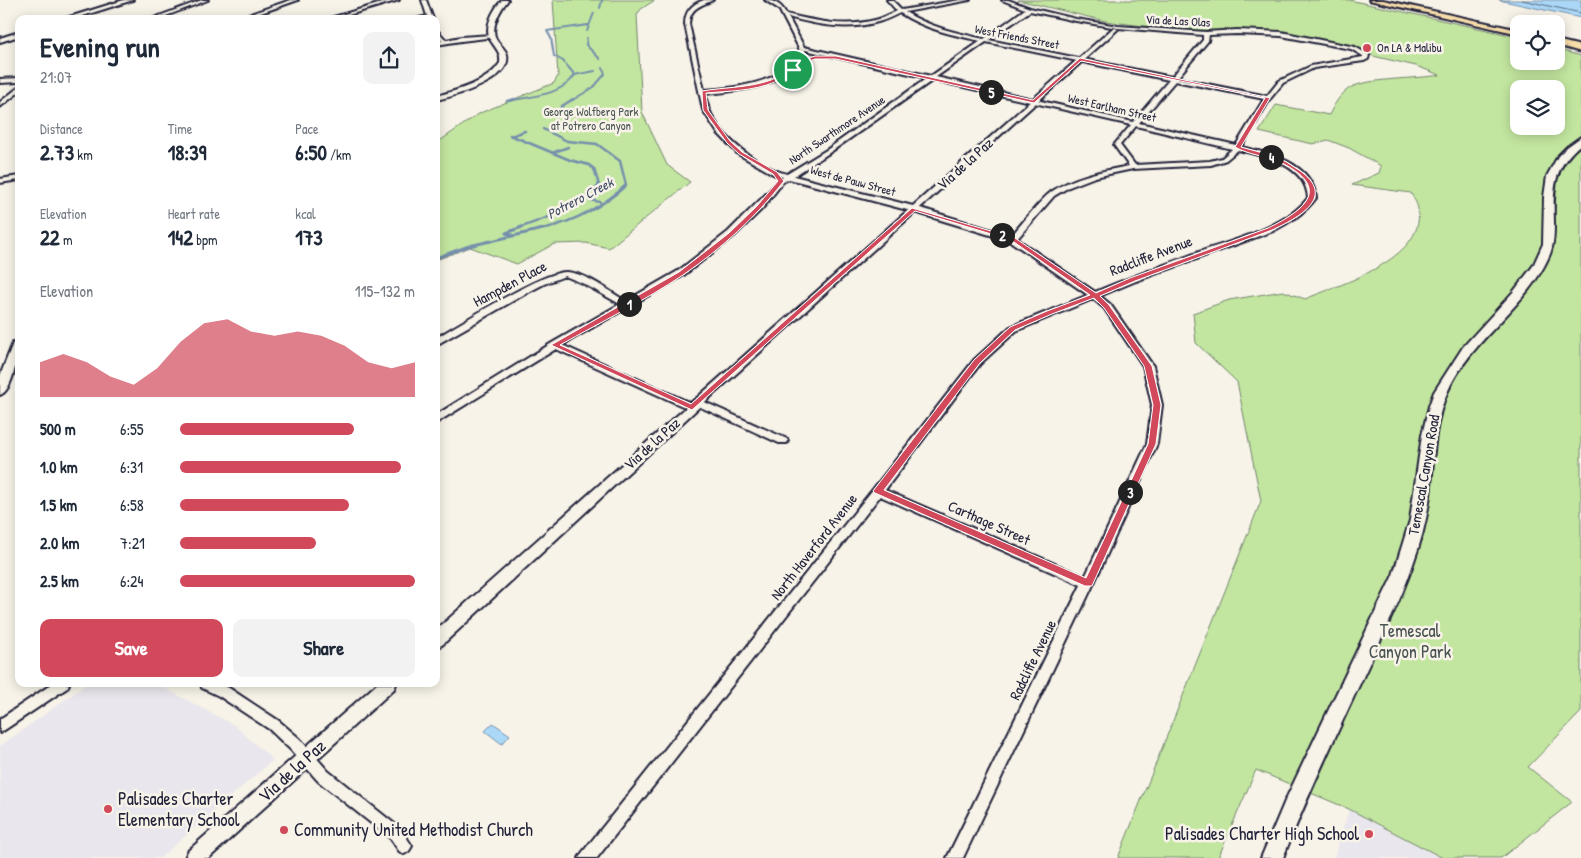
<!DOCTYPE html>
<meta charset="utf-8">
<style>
:root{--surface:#fff;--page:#f2f2f3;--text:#1f2937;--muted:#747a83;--accent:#d1495b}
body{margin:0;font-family:"Patrick Hand",sans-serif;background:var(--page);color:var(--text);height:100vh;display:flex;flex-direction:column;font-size:19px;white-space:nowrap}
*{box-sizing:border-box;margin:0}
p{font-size:16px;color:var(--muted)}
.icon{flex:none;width:28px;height:28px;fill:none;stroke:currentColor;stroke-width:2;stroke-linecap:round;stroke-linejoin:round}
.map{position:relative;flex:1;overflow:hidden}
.sheet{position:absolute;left:15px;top:15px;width:425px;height:672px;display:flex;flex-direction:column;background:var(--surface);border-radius:10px;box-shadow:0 2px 12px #0003}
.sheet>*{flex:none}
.fabs{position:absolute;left:1510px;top:15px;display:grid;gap:10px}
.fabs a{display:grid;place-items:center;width:55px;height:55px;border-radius:10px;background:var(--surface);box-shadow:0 2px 12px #0003;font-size:25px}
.pin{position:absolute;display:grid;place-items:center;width:42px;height:42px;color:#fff;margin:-21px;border:2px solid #fff;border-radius:50%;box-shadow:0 1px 5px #0007}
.km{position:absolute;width:25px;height:25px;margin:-12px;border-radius:50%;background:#222;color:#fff;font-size:14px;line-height:25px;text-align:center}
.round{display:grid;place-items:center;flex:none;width:52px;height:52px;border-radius:10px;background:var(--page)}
.head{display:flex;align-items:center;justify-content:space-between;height:85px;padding:0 25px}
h1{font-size:28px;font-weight:700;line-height:38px}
.stats{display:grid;grid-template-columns:repeat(3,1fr);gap:8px;height:85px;padding:5px 25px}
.stats div{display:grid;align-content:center}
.stats b{font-size:21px;font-weight:700}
.stats small{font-size:14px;font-weight:400}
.stats p{font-size:14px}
.chart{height:140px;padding:10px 25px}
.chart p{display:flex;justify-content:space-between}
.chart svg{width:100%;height:90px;margin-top:5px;fill:var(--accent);opacity:.7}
.primary-button{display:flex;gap:10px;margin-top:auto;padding:10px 25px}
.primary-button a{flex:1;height:58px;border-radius:10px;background:var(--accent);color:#fff;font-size:20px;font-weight:700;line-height:58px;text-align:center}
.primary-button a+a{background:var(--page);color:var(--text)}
ul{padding:0 25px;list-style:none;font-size:16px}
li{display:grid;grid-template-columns:80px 60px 1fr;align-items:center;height:38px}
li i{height:12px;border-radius:6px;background:var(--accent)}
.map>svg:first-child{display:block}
.built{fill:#eae6ed}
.green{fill:#c2e69f;stroke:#72846d;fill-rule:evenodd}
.water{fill:#abd8f7;stroke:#748fac}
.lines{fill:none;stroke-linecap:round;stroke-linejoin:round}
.shore{stroke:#596b86;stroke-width:1}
.stream-far2{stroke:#748fac;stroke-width:2}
.stream-far1{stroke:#748fac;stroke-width:2.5}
.stream{stroke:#748fac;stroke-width:3}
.minor-casing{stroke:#22223b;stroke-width:4}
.tertiary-casing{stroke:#22223b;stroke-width:4}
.secondary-casing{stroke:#22223b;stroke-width:4}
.trunk-casing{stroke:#22223b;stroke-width:4}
.minor{fill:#f7f3e8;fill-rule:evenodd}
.tertiary{fill:#f7f3e8;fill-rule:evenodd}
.secondary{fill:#f7f3e8;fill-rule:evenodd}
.trunk{fill:#f8deab;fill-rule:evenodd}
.route{fill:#d1495b;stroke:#fff;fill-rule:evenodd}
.poi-dot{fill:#d1495b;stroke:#f7f3e8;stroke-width:2}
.labels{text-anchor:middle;stroke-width:5;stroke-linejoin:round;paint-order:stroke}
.far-street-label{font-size:12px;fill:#22223b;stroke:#f7f3e8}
.far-poi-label{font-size:12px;fill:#22223b;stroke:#f7f3e8;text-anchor:start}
.far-park-label{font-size:12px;fill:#4a5354;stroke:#f7f3e8}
.far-water-label{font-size:14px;font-style:italic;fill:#44506a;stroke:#f7f3e8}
.street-label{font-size:15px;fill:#22223b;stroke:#f7f3e8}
.near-park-label{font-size:18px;fill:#4a5354;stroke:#f7f3e8}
.near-street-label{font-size:18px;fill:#22223b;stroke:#f7f3e8}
.near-poi-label{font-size:18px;fill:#22223b;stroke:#f7f3e8;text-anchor:start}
</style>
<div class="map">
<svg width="1581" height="858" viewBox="0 0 1581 858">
<rect width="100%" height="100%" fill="#f7f3e8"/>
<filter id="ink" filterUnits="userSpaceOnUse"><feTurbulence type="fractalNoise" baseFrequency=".02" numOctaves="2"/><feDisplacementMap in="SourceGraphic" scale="10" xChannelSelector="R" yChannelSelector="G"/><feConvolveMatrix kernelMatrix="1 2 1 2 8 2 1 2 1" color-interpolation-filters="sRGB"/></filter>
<g filter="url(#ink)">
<path class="built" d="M87 684H154L166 689 234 725 273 760 160 858H0V746Z
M1349 809 1443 858H1334Z"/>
<path class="green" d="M553 0H655L641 9 637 15 642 112 667 165 690 182 609 248 586 243 554 244 517 264 470 247 436 260V141L441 140 480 113 554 83 558 76Z
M1018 0H1349L1519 37V61H1556V49L1581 56V712L1528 767 1572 802 1501 858H1443L1349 809 1256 770 1218 858H1118L1261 501 1237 382 1196 343 1193 313 1229 300 1283 291 1305 299C1339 285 1426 259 1418 210 1418 204 1413 198 1411 193L1352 185 1379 173 1381 166 1349 148 1328 140 1313 144 1259 132 1276 105 1329 115C1334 105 1340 94 1350 88 1366 78 1419 79 1440 75L1416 66 1373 56 1356 47 1296 34 1262 31 1187 30 1143 26 1105 21ZM1519 89H1556V126H1519Z"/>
<path class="water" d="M1499 0H1581V18Z
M493 723 510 735 502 744 485 731Z"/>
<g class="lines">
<path class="shore" d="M1522 0 1581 13"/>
<path class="stream-far2" d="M600 8 602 0
M587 31 594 13
M587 38 586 45 600 59
M574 75 595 71
M509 101C531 96 561 96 575 75L563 61 554 56 551 38 547 31 588 25
M571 101 594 87 605 74 603 68"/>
<path class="stream-far1" d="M507 101 515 99
M556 114 562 106 573 99
M543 129 567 141 597 144 620 161 626 185C605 205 575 221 547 228
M510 135 570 160 589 165 594 169 599 185C580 208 546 218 519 228
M511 136 525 131
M552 153 568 147
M585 199 600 202"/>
<path class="stream" d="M512 235 506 233 522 227
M436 258 469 246 552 227"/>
<g class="minor-casing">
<path id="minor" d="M202 0H208L158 19H151Z
M291 0H298L244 19H236Z
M392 0H399L335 19H327Z
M422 0H426L433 19H416L427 16Z
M704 0H713C701 6 690 7 689 24L704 90C740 88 772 83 800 60L799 48 779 9 765 0C774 0 782 5 786 14 815 21 845 28 875 20 883 18 890 14 897 11L887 0H892L902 10 960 0H970L905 12C929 27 957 33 984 39L1025 9 1002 0H1008L1030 8 1076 19 1118 26 1206 32 1237 30 1281 32 1355 47 1369 55 1368 59 1364 61 1314 68 1283 83 1270 99 1241 147C1270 153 1312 163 1316 198 1304 214 1290 222 1273 231L1136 281 1100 296 1110 304 1153 366 1162 405 1157 444 1094 583 963 858H947L1081 585 880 496 597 858H579L582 853 874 488 974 360 1010 327 1088 295 1010 241 911 211 789 179 783 182 762 209 734 236 684 275 562 345 693 404 692 402 694 400H700L787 439 788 441 787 443H779L696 405 697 407 695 409H689L556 349 436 423V415L552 343 620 304 584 284 565 276 544 284 525 294 436 345V338C460 324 545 270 567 272 588 274 608 291 626 301L678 271 728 232 783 177 773 174 738 154 717 132 703 110 685 24C685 11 692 4 704 0ZM1030 11 1076 21 1118 28 1203 35V40L1172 77 989 40ZM900 13C924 29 953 35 981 41L931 76 804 47 788 17C818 25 847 31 878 22 886 20 893 16 900 13ZM1237 34 1281 36 1351 49 1363 56V57L1311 66 1279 81 1267 96 1177 78 1208 41 1209 35ZM986 42 1169 80 1133 122 936 77ZM805 50 927 78 828 149 787 174C759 167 719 137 709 109 707 104 706 99 705 94 744 91 775 87 805 61ZM933 80 1131 125 1114 145 1129 166C1102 171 1074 176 1051 192 1038 202 1022 224 1011 236L917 207 794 176 832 151ZM1175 81 1264 99 1236 145 1139 123ZM1136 126 1232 149 1222 158 1210 161 1135 165 1120 145ZM1238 150C1265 156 1306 165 1308 198 1285 228 1231 241 1196 253 1162 266 1128 278 1095 292L1017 239 1054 196 1069 187 1095 177 1133 169 1211 165 1226 160ZM1093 299 1104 308 1143 366 1152 405 1147 444 1085 577 885 490 980 364 1016 331Z
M436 29 446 40 461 37 492 35 495 37 461 41 436 45V42L442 41 436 34Z
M19 78V82L0 83V79Z
M19 87V92L0 107V102Z
M19 176V180L0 183V179Z
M52 684H69L67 688 0 733V719Z
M201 684H220L229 688 279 721 300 739 328 771 401 829 412 846 409 851 404 854 399 851 391 839 318 781 290 749 269 729 219 696 202 688Z"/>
</g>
<g class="tertiary-casing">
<path id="tertiary" d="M124 0H133L73 19H63Z
M502 0H508C500 10 490 27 496 39 499 45 506 49 507 55 512 81 454 96 436 100V96C458 90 487 83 500 63 501 53 497 50 491 41 483 28 493 10 502 0Z
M1113 28 1118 29 696 410 442 645 436 647V630Z
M19 32V36L0 42V38Z
M19 340C19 352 13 391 0 395V376L13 343Z
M377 684H396L394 689 209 858H185L188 851Z"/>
</g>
<g class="secondary-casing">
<path id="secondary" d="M1581 137V144C1553 167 1553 188 1554 222 1554 233 1554 244 1550 254 1528 307 1470 339 1447 393 1433 426 1434 461 1430 495 1427 519 1421 542 1413 564 1402 598 1385 630 1370 662 1340 727 1309 791 1283 858H1261L1285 801 1393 575 1410 520 1422 435 1429 406 1434 392 1463 347 1514 291 1533 266 1543 244 1544 197 1547 176 1558 156 1567 147Z"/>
</g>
<g class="trunk-casing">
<path id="trunk" d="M1369 0H1383L1519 30V34Z
M1556 40 1581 46V52L1556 45Z"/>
</g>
<use href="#minor" class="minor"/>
<use href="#tertiary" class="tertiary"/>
<use href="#secondary" class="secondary"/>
<use href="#trunk" class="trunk"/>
</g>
</g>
<path class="route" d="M815 56H836L1033 100 1080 58 1270 98 1241 147C1255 151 1269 154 1282 160 1288 162 1293 167 1299 170 1338 197 1298 218 1272 230L1135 281 1100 296 1109 305 1152 366 1161 405 1156 444 1092 586H1085L875 493 873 491 974 360 1010 327 1047 311 1090 295 1011 240 915 211 692 410 551 345 679 272 729 233 757 206 778 181 773 174 739 154 727 143 703 110 702 91C725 87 749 88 771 80 788 74 797 61 815 56ZM815 59H836L1034 103 1081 61 1265 98 1235 147C1249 155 1266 156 1280 162 1333 188 1305 210 1268 228L1130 278 1096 293 1015 238 912 208 691 404 560 345C601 322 644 301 683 275 721 249 756 217 784 181L777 172 742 152 730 141 708 110 706 93C729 91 753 91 775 82 790 76 800 63 815 59ZM1094 298 1104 308 1144 366 1153 405 1148 444 1086 578 884 490 980 363 1015 330 1052 314Z"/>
<g class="poi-dot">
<circle cx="1367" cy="48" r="5"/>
<circle cx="108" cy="809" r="5"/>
<circle cx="284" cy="830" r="5"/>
<circle cx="1369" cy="834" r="5"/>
</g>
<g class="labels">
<g class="far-street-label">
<text transform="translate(1178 21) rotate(3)" y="4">Via de Las Olas</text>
<text transform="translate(1017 37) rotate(11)" y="4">West Friends Street</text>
<text transform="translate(1112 108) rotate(13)" y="4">West Earlham Street</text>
<text transform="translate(837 130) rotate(-34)" y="4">North Swarthmore Avenue</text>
<text transform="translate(853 181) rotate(15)" y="4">West de Pauw Street</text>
</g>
<g class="far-poi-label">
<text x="1377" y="52">On LA &amp; Malibu</text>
</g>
<g class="far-park-label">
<text x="591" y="116">George Wolfberg Park<tspan x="591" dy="14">at Potrero Canyon</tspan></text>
</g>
<g class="far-water-label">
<text transform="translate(580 198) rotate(-28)" y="5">Potrero Creek</text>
</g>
<g class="street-label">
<text transform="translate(965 164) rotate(-42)" y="5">Via de la Paz</text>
<text transform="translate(1151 256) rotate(-21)" y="5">Radcliffe Avenue</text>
<text transform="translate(510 284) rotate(-28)" y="5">Hampden Place</text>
<text transform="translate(652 444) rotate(-42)" y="5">Via de la Paz</text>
<text transform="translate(1424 475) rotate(-80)" y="5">Temescal Canyon Road</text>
<text transform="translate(989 523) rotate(24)" y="5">Carthage Street</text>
<text transform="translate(814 547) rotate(-52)" y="5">North Haverford Avenue</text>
<text transform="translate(1033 660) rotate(-64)" y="5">Radcliffe Avenue</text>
</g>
<g class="near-park-label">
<text x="1410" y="637">Temescal<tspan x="1410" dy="21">Canyon Park</tspan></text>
</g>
<g class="near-street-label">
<text transform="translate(292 771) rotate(-42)" y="6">Via de la Paz</text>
</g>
<g class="near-poi-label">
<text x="118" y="805">Palisades Charter<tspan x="118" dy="21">Elementary School</tspan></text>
<text x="294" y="836">Community United Methodist Church</text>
<text x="1359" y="840" text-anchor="end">Palisades Charter High School</text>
</g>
</g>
</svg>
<div class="fabs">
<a><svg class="icon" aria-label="locate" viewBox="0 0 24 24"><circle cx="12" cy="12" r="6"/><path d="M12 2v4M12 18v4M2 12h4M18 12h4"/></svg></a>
<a><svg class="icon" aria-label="layers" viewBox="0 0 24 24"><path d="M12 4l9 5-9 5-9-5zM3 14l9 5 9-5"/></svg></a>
</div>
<div class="pin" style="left:793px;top:70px;background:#1e9e55"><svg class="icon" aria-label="arrive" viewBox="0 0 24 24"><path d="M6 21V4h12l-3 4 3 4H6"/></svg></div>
<b class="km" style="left:629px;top:304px">1</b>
<b class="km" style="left:1002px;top:235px">2</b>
<b class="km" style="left:1130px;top:492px">3</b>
<b class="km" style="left:1271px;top:157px">4</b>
<b class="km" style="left:991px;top:92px">5</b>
<section class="sheet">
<div class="head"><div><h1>Evening run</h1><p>21:07</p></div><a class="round"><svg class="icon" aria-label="share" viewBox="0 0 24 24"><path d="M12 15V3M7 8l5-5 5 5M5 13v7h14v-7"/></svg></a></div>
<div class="stats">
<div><p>Distance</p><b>2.73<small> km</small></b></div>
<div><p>Time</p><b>18:39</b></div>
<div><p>Pace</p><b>6:50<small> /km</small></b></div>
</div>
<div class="stats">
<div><p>Elevation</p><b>22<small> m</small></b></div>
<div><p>Heart rate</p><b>142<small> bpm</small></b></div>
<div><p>kcal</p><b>173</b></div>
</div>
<div class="chart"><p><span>Elevation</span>115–132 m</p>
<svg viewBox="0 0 160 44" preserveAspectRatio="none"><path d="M0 44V27L10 23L20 27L30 34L40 38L50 30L60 17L70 8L80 6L90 12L100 14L110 12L120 14L130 19L140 27L150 30L160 27V44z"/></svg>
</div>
<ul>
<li><b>500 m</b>6:55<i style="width:74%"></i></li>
<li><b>1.0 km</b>6:31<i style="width:94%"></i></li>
<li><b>1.5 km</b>6:58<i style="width:72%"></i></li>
<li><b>2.0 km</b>7:21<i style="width:58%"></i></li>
<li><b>2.5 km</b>6:24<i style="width:100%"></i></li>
</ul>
<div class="primary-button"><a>Save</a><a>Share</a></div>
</section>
</div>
